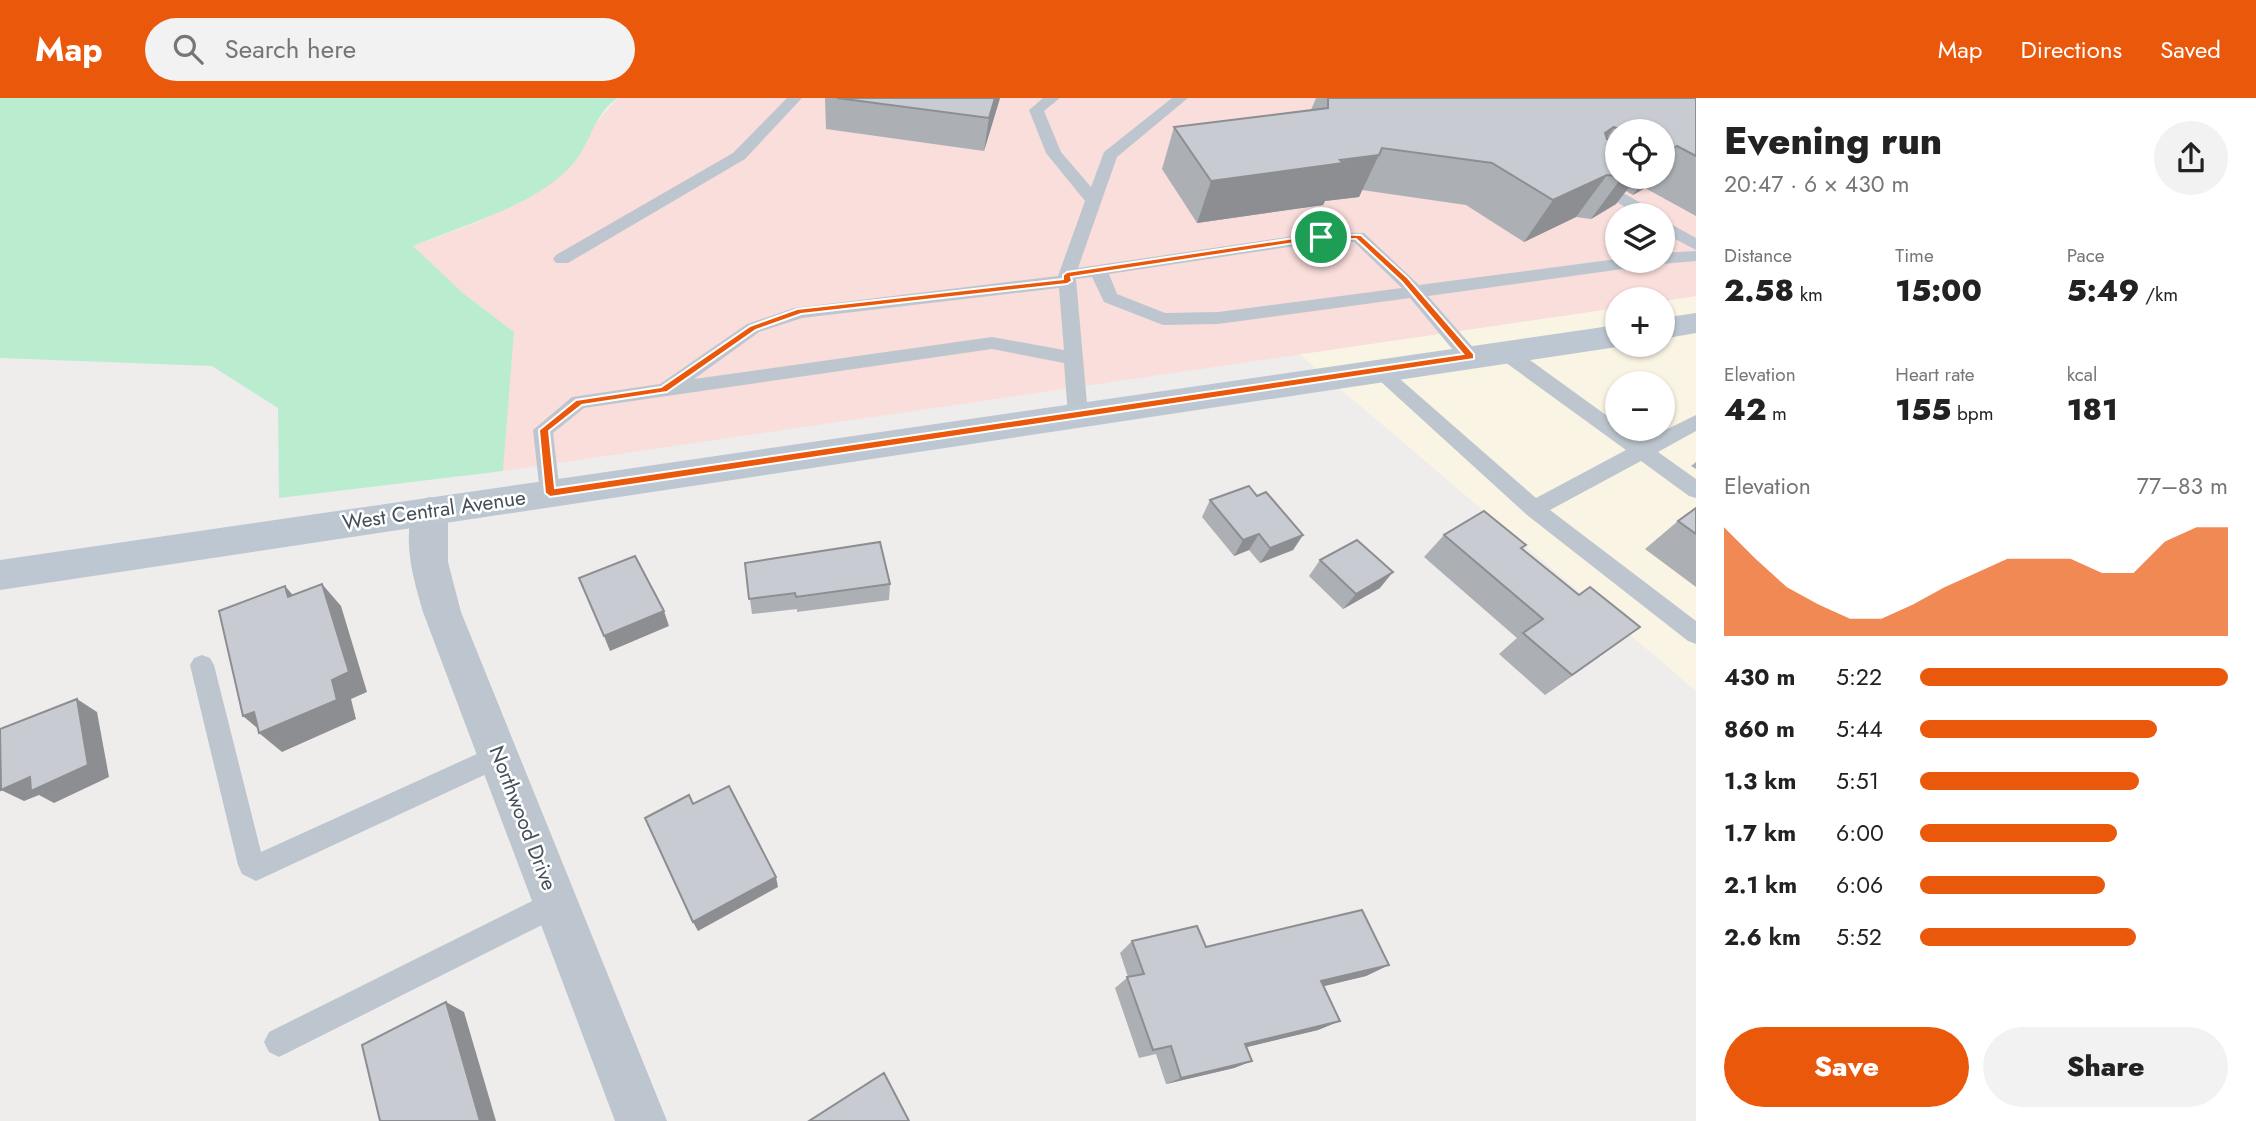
<!DOCTYPE html>
<meta charset="utf-8">
<style>
:root{--surface:#fff;--page:#f2f2f2;--text:#222;--muted:#767676;--accent:#ea580c}
body{margin:0;font-family:Jost,sans-serif;background:var(--page);color:var(--text);height:100vh;display:flex;flex-direction:column;font-size:26px;white-space:nowrap}
*{box-sizing:border-box;margin:0}
p{font-size:23px;color:var(--muted)}
.icon{flex:none;width:38px;height:38px;fill:none;stroke:currentColor;stroke-width:2;stroke-linecap:round;stroke-linejoin:round}
.map{position:relative;flex:1;overflow:hidden}
.panel{display:flex;flex-direction:column;background:var(--surface);width:560px}
.panel>*{flex:none}
.controls{position:absolute;left:1605px;top:21px;display:grid;gap:14px}
.controls a{display:grid;place-items:center;width:70px;height:70px;border-radius:50%;background:var(--surface);box-shadow:0 2px 5px #0004;font-size:35px}
.pin{position:absolute;display:grid;place-items:center;width:60px;height:60px;color:#fff;margin:-30px;border:4px solid #fff;border-radius:50%;box-shadow:0 2px 7px #0007}
.round{display:grid;place-items:center;flex:none;width:74px;height:74px;border-radius:37px;background:var(--page)}
.summary{display:flex;align-items:center;justify-content:space-between;height:119px;padding:0 28px}
h1{font-size:38px;font-weight:800;line-height:52px}
.stats{display:grid;grid-template-columns:repeat(3,1fr);gap:10px;height:119px;padding:7px 28px}
.stats div{display:grid;align-content:center}
.stats b{font-size:30px;font-weight:800}
.stats small{font-size:19px;font-weight:400}
.stats p{font-size:19px}
.chart{height:196px;padding:14px 28px}
.chart p{display:flex;justify-content:space-between}
.chart svg{width:100%;height:126px;margin-top:7px;fill:var(--accent);opacity:.7}
.button{display:flex;gap:14px;margin-top:auto;padding:14px 28px}
.button a{flex:1;height:80px;border-radius:42px;background:var(--accent);color:#fff;font-size:28px;font-weight:800;line-height:80px;text-align:center}
.button a+a{background:var(--page);color:var(--text)}
ul{padding:0 28px;list-style:none;font-size:23px}
li{display:grid;grid-template-columns:112px 84px 1fr;align-items:center;height:52px}
li i{height:18px;border-radius:9px;background:var(--accent)}
header{display:flex;align-items:center;gap:42px;box-sizing:border-box;height:98px;padding:0 35px;background:var(--accent);color:#fff}
header strong{font-size:33px}
nav{display:flex;gap:38px;margin-inline-start:auto;font-size:24px}
.search{width:490px;height:63px;background:var(--page);display:flex;align-items:center;gap:18px;box-sizing:border-box;padding:0 24px;border-radius:38px;color:var(--muted);font-size:26px}
main{display:flex;flex:1;min-height:0}
.map>svg:first-child{display:block}
.commercial{fill:#faf4e4;fill-rule:evenodd}
.medical{fill:#f9dedb;fill-rule:evenodd}
.green{fill:#baeccf}
.lines{fill:none;stroke-linecap:round;stroke-linejoin:round}
.lane{fill:#bdc6ce;fill-rule:evenodd}
.street{fill:#bdc6ce;fill-rule:evenodd}
.secondary{fill:#bdc7d2;fill-rule:evenodd}
.wall{fill:#acafb4;fill-rule:evenodd}
.shaded-wall{fill:#8c8e92}
.building{fill:#c8cbd1;stroke:#8c8e92;stroke-width:2}
.route{fill:#ea580c;stroke:#fff;stroke-width:2;fill-rule:evenodd}
.labels{text-anchor:middle;stroke-width:5;stroke-linejoin:round;paint-order:stroke}
.street-label{font-size:21px;fill:#454f58;stroke:#fff}
</style>
<header>
<strong>Map</strong>
<div class="search"><svg class="icon" aria-label="search" viewBox="0 0 24 24"><circle cx="10" cy="10" r="6"/><path d="M15 15l6 6"/></svg>Search here</div>
<nav><a>Map</a><a>Directions</a><a>Saved</a></nav>
</header>
<main>
<div class="map">
<svg width="1696" height="1023" viewBox="0 0 1696 1023">
<rect width="100%" height="100%" fill="#efecec"/>
<path class="commercial" d="M1696 198V593L1299 256 1617 210V247H1662L1663 203ZM1617 285H1662V331H1617Z"/>
<path class="medical" d="M618 0H1696V198L1663 203 1617 201V210L503 373 514 234 464 196 413 148 474 126 534 97 573 66 596 25ZM1617 33H1662V79H1617ZM1617 117H1662V163H1617Z"/>
<path class="green" d="M0 0H618C594 14 590 48 572 67 535 108 463 127 413 148L464 196 514 234 503 373 279 400 278 310 212 268 0 260Z"/>
<g class="lines">
<path class="lane" d="M787 0H802L745 61 568 165H556L553 161 556 157 733 55Z
M1043 0H1060L1044 13 1061 54 1091 89 1104 54 1172 0H1188L1117 59 1078 170 1321 134 1364 135 1419 187 1617 161 1653 163 1644 168 1428 198 1477 254 1479 259 1477 264H1463L1410 200 1218 226 1163 227 1104 204 1092 179 1076 181 1088 317 1085 322H1071L1068 317 1064 265 992 251 584 310 553 335 560 395 557 401 550 403 543 401 540 395 533 332 572 299 660 286 747 226 794 210 1058 178 1085 103 1046 55 1029 12ZM1321 144H1354L1402 190 1218 214 1165 215 1117 196 1109 176ZM1059 190 1064 252 992 239 694 281 759 234 802 220Z
M1595 79 1655 113 1657 117H1638L1589 87 1587 84Z
M1662 121 1696 140V152L1662 134Z
M1696 153V163L1662 166 1655 163H1662V155Z
M1505 248 1512 249 1617 325V331H1625L1643 343 1696 317V333L1658 354 1696 381V400L1689 398 1641 363 1550 412 1696 523V546L1688 543 1527 417 1368 272 1370 267H1384L1536 400 1626 352 1498 259 1496 254 1498 249Z
M202 557 210 560 214 567 261 754 490 650 499 646 508 650 512 658 508 666 256 783 242 776 238 767 190 567 194 560Z
M556 791 566 795 570 805 566 815 289 954 279 959 269 954 264 944 269 934Z"/>
<path class="street" d="M430 399 443 403 448 413V464L461 514 667 1023H615L423 514C413 480 400 436 417 403Z"/>
<path class="secondary" d="M1696 215V235L1662 241V220Z
M1617 227V247H1624L1617 249 0 492V462Z"/>
</g>
<path class="wall" d="M825 0H1000L984 53 826 31Z
M1316 0H1696V118L1645 90 1633 97 1626 93 1616 106 1591 121 1576 119 1524 144 1466 107 1362 92 1359 99 1325 103 1323 107 1197 125 1162 71 1174 29 1311 12ZM1617 33H1662V79H1617Z
M1696 364V371L1691 368Z
M1257 398 1303 437 1293 452 1260 465 1249 452 1234 458 1202 419 1210 402Z
M1696 410V489L1645 451 1678 423Z
M1444 437 1522 450 1579 497 1640 529 1545 597 1499 556 1517 540 1424 459Z
M1320 462 1380 490 1343 511 1309 478Z
M745 465 890 486 889 502 797 514V511L752 516Z
M1132 843 1206 849 1389 867 1366 878 1323 888 1340 923 1318 932 1246 949 1252 963 1234 970 1166 986 1156 956 1139 960 1115 890 1128 879 1120 855Z"/>
<path class="shaded-wall" d="M995 0H1000L984 53 989 20Z
M1614 29 1585 71 1605 35Z
M1677 48 1662 67V58L1665 55Z
M1379 57 1359 99 1325 103 1323 107 1197 125 1211 83Z
M1607 77 1576 119 1524 144 1553 102Z
M1622 79H1637L1616 106 1591 121Z
M1646 79H1653L1645 90 1633 97Z
M1259 436 1249 452 1234 458 1243 442Z
M1303 437 1293 452 1260 465 1270 450Z
M1393 474 1380 490 1343 511 1356 496Z
M322 486 341 508 367 594 351 601 356 621 282 654 259 635 262 634 243 618 332 582Z
M285 488 304 510 288 499Z
M664 513 669 528 610 553 604 538Z
M1640 529 1611 550 1545 597 1572 577Z
M77 601 97 614 109 679 54 705 39 697 24 703 1 692 30 679Z
M776 779 778 789 698 833 693 824Z
M1389 867 1366 878 1300 894 1321 883Z
M446 904 464 914 496 1023H480Z
M1340 923 1318 932 1227 954 1245 946Z
M1252 963 1234 970 1166 986 1181 980Z"/>
<path class="building" d="M837 0H995L989 20Z
M1328 0H1696V58L1677 48 1665 55 1662 54V33H1623L1614 29 1605 35 1607 41 1617 47V78L1607 77 1553 102 1492 65 1382 50 1379 57 1340 62 1343 65 1211 83 1174 29 1328 10Z
M1249 388 1257 398 1266 394 1303 437 1270 450 1259 436 1243 442 1210 402Z
M1696 410V436L1678 423Z
M1484 413 1526 447 1521 450 1579 497 1590 489 1640 529 1572 577 1523 535 1543 521 1444 437Z
M1357 442 1393 474 1356 496 1320 462Z
M880 444 890 486 796 499 795 495 749 501 745 465Z
M635 458 664 513 604 538 579 480Z
M322 486 349 574 332 582 337 602 259 635 254 614 243 618 219 513 285 488 288 499Z
M77 601 88 667 31 693 30 679 1 692 0 631Z
M729 688 776 779 693 824 645 720 689 697 693 706Z
M1362 812 1389 867 1321 883 1340 923 1245 946 1252 963 1181 980 1171 948 1153 952 1127 879 1144 876 1132 843 1197 828 1206 849Z
M446 904 480 1023H380L362 947Z
M884 975 909 1023H809Z"/>
<path class="route" d="M1321 136 1361 137 1408 180 1474 256V261L550 399 545 395 539 332 576 302 661 289 750 228 797 211 1063 181V177L1067 174ZM1321 141H1356L1402 184 1463 256 555 390 549 333 582 307 667 294 756 232 801 216 1067 186 1072 183 1071 179Z"/>
<g class="labels">
<g class="street-label">
<text transform="translate(434 412) rotate(-8)" y="7">West Central Avenue</text>
<text transform="translate(523 720) rotate(69)" y="7">Northwood Drive</text>
</g>
</g>
</svg>
<div class="controls">
<a><svg class="icon" aria-label="locate" viewBox="0 0 24 24"><circle cx="12" cy="12" r="6"/><path d="M12 2v4M12 18v4M2 12h4M18 12h4"/></svg></a>
<a><svg class="icon" aria-label="layers" viewBox="0 0 24 24"><path d="M12 4l9 5-9 5-9-5zM3 14l9 5 9-5"/></svg></a>
<a>+</a>
<a>−</a>
</div>
<div class="pin" style="left:1321px;top:139px;background:#1e9e55"><svg class="icon" aria-label="arrive" viewBox="0 0 24 24"><path d="M6 21V4h12l-3 4 3 4H6"/></svg></div>
</div>
<section class="panel">
<div class="summary"><div><h1>Evening run</h1><p>20:47 · 6 × 430 m</p></div><a class="round"><svg class="icon" aria-label="share" viewBox="0 0 24 24"><path d="M12 15V3M7 8l5-5 5 5M5 13v7h14v-7"/></svg></a></div>
<div class="stats">
<div><p>Distance</p><b>2.58<small> km</small></b></div>
<div><p>Time</p><b>15:00</b></div>
<div><p>Pace</p><b>5:49<small> /km</small></b></div>
</div>
<div class="stats">
<div><p>Elevation</p><b>42<small> m</small></b></div>
<div><p>Heart rate</p><b>155<small> bpm</small></b></div>
<div><p>kcal</p><b>181</b></div>
</div>
<div class="chart"><p><span>Elevation</span>77–83 m</p>
<svg viewBox="0 0 160 44" preserveAspectRatio="none"><path d="M0 44V6L10 17L20 27L30 33L40 38L50 38L60 33L70 27L80 22L90 17L100 17L110 17L120 22L130 22L140 11L150 6L160 6V44z"/></svg>
</div>
<ul>
<li><b>430 m</b>5:22<i style="width:100%"></i></li>
<li><b>860 m</b>5:44<i style="width:77%"></i></li>
<li><b>1.3 km</b>5:51<i style="width:71%"></i></li>
<li><b>1.7 km</b>6:00<i style="width:64%"></i></li>
<li><b>2.1 km</b>6:06<i style="width:60%"></i></li>
<li><b>2.6 km</b>5:52<i style="width:70%"></i></li>
</ul>
<div class="button"><a>Save</a><a>Share</a></div>
</section>
</main>
